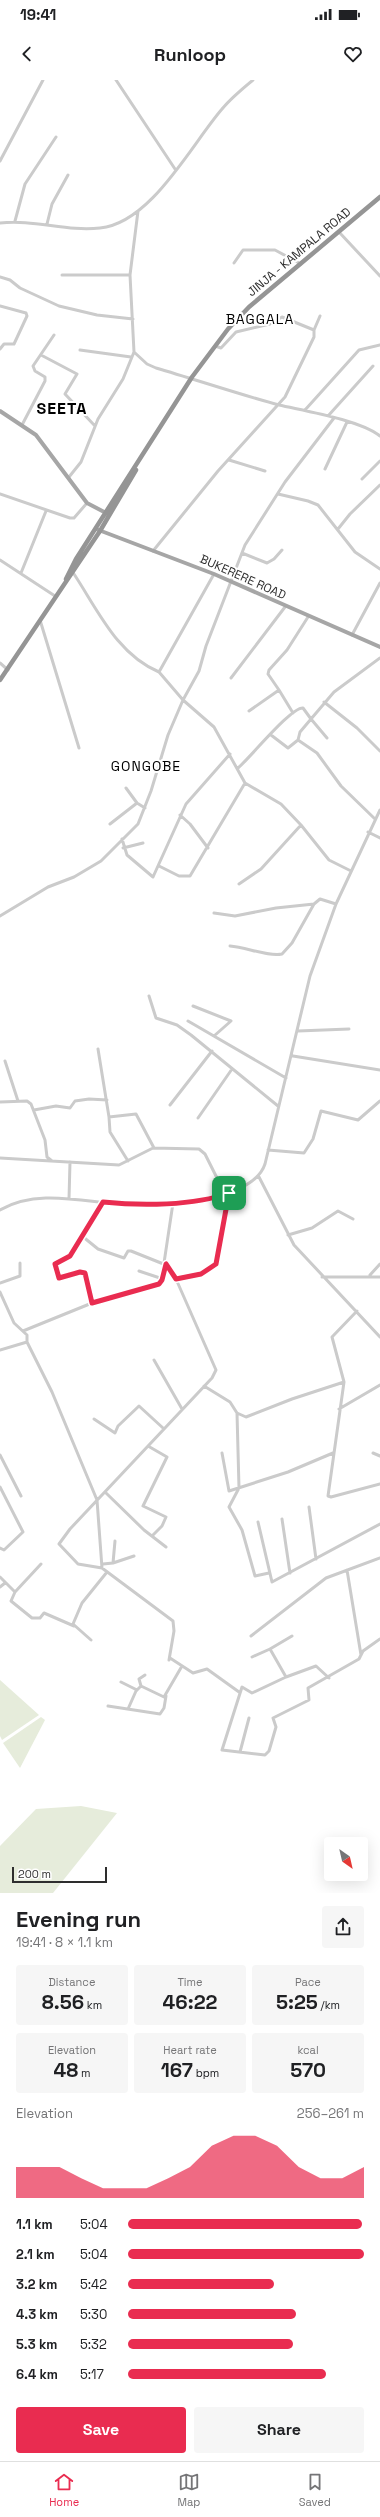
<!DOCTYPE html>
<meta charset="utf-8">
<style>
:root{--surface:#fff;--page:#f6f6f6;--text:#202124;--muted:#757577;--line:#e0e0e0;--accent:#e92c50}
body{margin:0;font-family:"Space Grotesk",sans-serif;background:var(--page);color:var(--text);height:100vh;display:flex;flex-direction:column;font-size:15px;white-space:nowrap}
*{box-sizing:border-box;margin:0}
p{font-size:13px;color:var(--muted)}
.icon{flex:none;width:22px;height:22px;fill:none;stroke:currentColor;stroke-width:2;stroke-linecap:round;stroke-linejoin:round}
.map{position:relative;height:1813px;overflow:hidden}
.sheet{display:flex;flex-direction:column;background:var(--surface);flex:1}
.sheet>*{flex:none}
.needle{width:26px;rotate:146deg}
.buttons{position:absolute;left:324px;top:1757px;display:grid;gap:8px}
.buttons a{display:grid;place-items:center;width:44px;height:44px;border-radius:4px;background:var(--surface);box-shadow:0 4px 16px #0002;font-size:20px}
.scale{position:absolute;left:12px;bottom:10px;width:95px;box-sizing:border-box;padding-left:4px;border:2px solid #2e2e2e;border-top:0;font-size:11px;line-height:14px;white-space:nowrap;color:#2e2e2e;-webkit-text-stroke:3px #fff;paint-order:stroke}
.pin{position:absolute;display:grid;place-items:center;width:34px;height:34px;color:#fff;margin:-17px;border-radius:8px;box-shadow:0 2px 6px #0006}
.round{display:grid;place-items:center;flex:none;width:42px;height:42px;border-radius:4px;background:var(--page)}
.head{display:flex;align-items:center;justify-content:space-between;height:68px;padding:0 16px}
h1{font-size:22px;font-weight:600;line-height:30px}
.stats{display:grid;grid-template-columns:repeat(3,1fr);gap:6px;height:68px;padding:4px 16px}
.stats div{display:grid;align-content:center;border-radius:4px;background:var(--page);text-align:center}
.stats b{font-size:20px;font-weight:600}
.stats small{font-size:11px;font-weight:400}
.stats p{font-size:11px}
.chart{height:112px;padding:8px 16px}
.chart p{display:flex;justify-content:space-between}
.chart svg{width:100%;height:72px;margin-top:4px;fill:var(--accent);opacity:.7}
.primary-button{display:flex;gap:8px;margin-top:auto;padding:8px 16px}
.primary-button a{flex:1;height:46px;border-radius:4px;background:var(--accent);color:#fff;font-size:16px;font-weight:600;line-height:46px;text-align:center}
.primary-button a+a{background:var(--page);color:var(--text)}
ul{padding:0 16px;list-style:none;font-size:13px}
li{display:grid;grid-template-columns:64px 48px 1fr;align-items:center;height:30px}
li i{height:10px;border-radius:5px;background:var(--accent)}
.status{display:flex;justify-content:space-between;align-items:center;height:28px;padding:0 20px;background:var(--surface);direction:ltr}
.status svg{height:11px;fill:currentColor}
header{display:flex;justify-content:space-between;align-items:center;height:52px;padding:0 16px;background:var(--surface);font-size:18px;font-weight:600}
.menu{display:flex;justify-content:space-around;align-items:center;height:56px;border-top:1px solid var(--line);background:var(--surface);font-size:11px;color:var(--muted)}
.menu a{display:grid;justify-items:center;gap:2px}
.menu .current{color:var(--accent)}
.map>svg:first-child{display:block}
.green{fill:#e6ecdb}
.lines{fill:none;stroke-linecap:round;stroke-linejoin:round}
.minor{stroke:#cbcbcb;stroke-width:3}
.major{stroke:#a6a6a6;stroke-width:4}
.highway{stroke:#959595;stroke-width:4.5}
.route-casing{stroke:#fff;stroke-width:8}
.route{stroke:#e92c50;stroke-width:5}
.labels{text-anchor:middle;stroke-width:4;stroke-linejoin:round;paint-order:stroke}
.street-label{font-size:12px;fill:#2e2e2e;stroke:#fff}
.quarter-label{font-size:14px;letter-spacing:1px;fill:#000;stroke:#fff}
.district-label{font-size:16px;font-weight:bold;letter-spacing:1px;fill:#000;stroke:#fff}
</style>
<div class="status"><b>19:41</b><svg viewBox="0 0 49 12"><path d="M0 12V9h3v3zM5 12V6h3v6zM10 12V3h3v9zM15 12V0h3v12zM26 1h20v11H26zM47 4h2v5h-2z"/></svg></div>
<header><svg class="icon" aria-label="back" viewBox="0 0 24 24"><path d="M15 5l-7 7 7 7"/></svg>Runloop<svg class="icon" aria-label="heart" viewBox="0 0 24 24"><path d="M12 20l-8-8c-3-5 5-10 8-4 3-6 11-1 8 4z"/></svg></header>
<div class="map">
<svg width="380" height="1813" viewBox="0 0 380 1813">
<rect width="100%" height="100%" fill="#fff"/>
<path class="green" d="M0 1600 39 1635 2 1660 0 1656Z
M41 1637 45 1640 20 1688 3 1663Z
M81 1726 117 1733 53 1813H0V1766L36 1729Z"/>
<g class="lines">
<path class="minor" d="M116 0 175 89
M0 81 43 0
M138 131 130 195 134 272 147 284 156 288C197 300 238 314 279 325 305 331 360 340 380 356
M15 141 25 104 56 57
M0 143C34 139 67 152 100 148 151 143 191 65 222 29 231 18 242 9 253 0
M47 144 52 124 68 95
M339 152 380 196
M234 183 243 170H275L301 184
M62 195H130
M0 197 10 200 20 208 59 226 97 235 133 239
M0 226 26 233 27 236 14 264H4L0 269
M215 266 221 268 236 252 270 244 282 237 314 250
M80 270 131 277
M41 275 77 294 65 314 95 346
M305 330 359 270 380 265
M328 336 373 286
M22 345 45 301V297L35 291 33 286 54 255
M229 380 265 391
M325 389 347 342
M69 397 81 382 98 339 123 299 134 272
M362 399 380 381
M0 414 70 438H74L87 423
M278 414 308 421 318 425 355 472 380 489
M338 449 350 434 380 405
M153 471 218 391 285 317 314 257V250L320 236
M242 473 267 483 274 479 282 470
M0 480 55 516
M72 491C97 528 116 574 159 592
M21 493 46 431
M214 494 159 592 183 620 214 647 245 703 281 724 301 745 329 780 351 791
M40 540 79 668
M352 555 380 503
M0 583 8 590
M231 598 285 527
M279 610 293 633
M324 622 357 648 380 671
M249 631 279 610 268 594 269 590 287 570 308 537
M271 655 288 668 298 660
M327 658 311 639 334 612 380 578
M238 688C250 678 291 627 303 628L311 639 300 652 298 660 317 673 341 706 375 739
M126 708 137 723 145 728
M180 735 190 744 208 768
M110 744 137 723
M368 752 380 758
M122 759 127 775 153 797 186 724 230 674
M123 768 143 763
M159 786 179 796H190L245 703
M239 804 261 789 301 745
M214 833 235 836 276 828 314 824 320 819 336 824
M0 836 48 807 74 797 101 781 138 744 151 711 168 655 183 620 199 591 206 566 245 465 285 402 334 338
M230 866C246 867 268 877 282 874L292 863 314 824
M149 916 156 938 177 945 191 955 278 1026
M193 926 231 941 214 956
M188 941 286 998
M298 951 349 949
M98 969 109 1037 136 1034 154 1068
M293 976 380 990
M5 981 18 1021
M0 1022 27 1021 31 1024 45 1060 47 1077 52 1081
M170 1025 212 971
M34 1030 56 1026 70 1028 75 1021 89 1019 107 1020
M109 1037 110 1052 128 1081
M198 1038 232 989
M268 1070 304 1073 313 1059 321 1031 358 1040 380 1021
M0 1078 119 1085 153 1068 199 1069 205 1074 225 1114
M259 1097 294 1165 380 1257
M69 1119 70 1082
M0 1130C40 1107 89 1124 132 1125 165 1126 253 1121 265 1084L310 896 336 824 380 730
M288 1155 312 1148 338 1131 353 1139
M82 1156 98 1169 124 1178 128 1171H131L166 1185 176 1199 216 1290 212 1298 70 1449 59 1464 78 1484 102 1488 173 1541 174 1551 169 1580
M139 1191 163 1199
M370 1195 380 1184
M322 1197H380
M176 1199 201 1194 215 1184 229 1113
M0 1203 20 1196V1183
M0 1212 14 1243 27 1255V1262L52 1312 97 1420 102 1488
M92 1223 85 1193 80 1192 59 1198 54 1185 70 1176 103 1122
M357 1231 332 1257 344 1302 328 1416 331 1417 380 1404
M23 1251 92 1223 124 1216 161 1203 173 1123
M0 1270 27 1262
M154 1280 182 1329
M204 1306 230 1322 237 1333 239 1408 229 1427 242 1450 255 1496 269 1493
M339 1329 380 1305
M237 1333 246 1337 292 1319 344 1302
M94 1339 115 1353 118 1346 139 1326 163 1348
M148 1366 167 1377 143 1426 166 1437 162 1446 152 1456
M222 1373 229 1411 288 1392 333 1373
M373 1373 380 1376
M0 1375 21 1416
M0 1407 23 1452 4 1470 0 1468
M105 1412 144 1450 166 1467
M309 1427 316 1479
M282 1439 290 1493
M258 1442 272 1502 380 1444
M113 1483 134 1476
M103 1484 113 1483 115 1461
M347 1490 361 1575
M0 1497 15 1512 41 1484
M0 1507 5 1503
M15 1512 11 1521 32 1538H40L44 1533 74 1546
M251 1556 326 1498 380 1478
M91 1560 73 1544 82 1523 107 1492
M270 1569 292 1556
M252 1577 270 1569 286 1597
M170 1578 193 1593 207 1589 239 1612
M145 1595 139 1599 141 1606 164 1617 182 1586
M329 1598 316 1586 286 1597 252 1613 242 1607 222 1670 265 1675 269 1671 276 1647 273 1638 309 1620 308 1608 359 1579 363 1571 380 1559
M121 1602 137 1610
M108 1626 160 1634 164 1628 166 1616
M128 1629 136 1611 141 1606
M240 1672 249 1638"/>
<path class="major" d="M0 331 36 355 87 423 108 434
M96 449 214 494 380 567"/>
<path class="highway" d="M66 499 76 479 192 297 228 249 249 227 380 117
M0 600 100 451 136 390"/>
</g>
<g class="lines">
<g class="route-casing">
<path id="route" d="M229 1113 216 1184 201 1194 176 1199 166 1184 162 1200 159 1204 92 1223 85 1193 80 1192 59 1198 55 1184 70 1176 103 1122C140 1126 194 1126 229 1113Z"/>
</g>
<use href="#route" class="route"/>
</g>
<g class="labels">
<g class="street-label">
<text transform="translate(299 172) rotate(-40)" y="4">JINJA - KAMPALA ROAD</text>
<text transform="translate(243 497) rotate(24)" y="4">BUKERERE ROAD</text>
</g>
<g class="quarter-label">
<text x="260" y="244">BAGGALA</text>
<text x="146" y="691">GONGOBE</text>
</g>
<g class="district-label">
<text x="62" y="334">SEETA</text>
</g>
</g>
</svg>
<div class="buttons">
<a><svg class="needle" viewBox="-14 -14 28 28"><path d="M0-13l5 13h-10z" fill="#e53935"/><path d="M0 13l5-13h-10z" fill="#757577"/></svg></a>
</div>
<div class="scale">200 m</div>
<div class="pin" style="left:229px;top:1113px;background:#1e9e55"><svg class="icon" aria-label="arrive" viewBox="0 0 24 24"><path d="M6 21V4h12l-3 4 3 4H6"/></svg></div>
</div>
<section class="sheet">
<div class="head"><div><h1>Evening run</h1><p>19:41 · 8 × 1.1 km</p></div><a class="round"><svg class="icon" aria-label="share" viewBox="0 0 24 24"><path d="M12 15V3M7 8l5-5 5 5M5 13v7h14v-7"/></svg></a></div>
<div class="stats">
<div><p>Distance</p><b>8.56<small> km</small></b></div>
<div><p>Time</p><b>46:22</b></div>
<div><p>Pace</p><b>5:25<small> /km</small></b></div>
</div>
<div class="stats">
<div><p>Elevation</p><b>48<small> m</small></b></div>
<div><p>Heart rate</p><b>167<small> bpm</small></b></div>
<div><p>kcal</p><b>570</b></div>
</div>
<div class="chart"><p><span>Elevation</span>256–261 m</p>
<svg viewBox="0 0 160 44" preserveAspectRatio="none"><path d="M0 44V25L10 25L20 25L30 32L40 38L50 38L60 38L70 32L80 25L90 12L100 6L110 6L120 12L130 25L140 32L150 32L160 25V44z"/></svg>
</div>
<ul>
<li><b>1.1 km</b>5:04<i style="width:99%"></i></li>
<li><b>2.1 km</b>5:04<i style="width:100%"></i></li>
<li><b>3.2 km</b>5:42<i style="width:62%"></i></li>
<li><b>4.3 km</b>5:30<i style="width:71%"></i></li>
<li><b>5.3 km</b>5:32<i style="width:70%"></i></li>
<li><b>6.4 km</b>5:17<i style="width:84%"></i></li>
</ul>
<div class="primary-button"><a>Save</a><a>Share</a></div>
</section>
<nav class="menu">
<a class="current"><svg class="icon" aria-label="home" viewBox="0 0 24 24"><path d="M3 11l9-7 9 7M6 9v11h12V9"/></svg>Home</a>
<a><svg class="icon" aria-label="map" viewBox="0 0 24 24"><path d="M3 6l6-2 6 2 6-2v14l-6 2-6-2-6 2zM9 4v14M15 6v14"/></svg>Map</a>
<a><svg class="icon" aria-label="saved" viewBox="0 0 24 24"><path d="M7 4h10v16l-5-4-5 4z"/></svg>Saved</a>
</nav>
